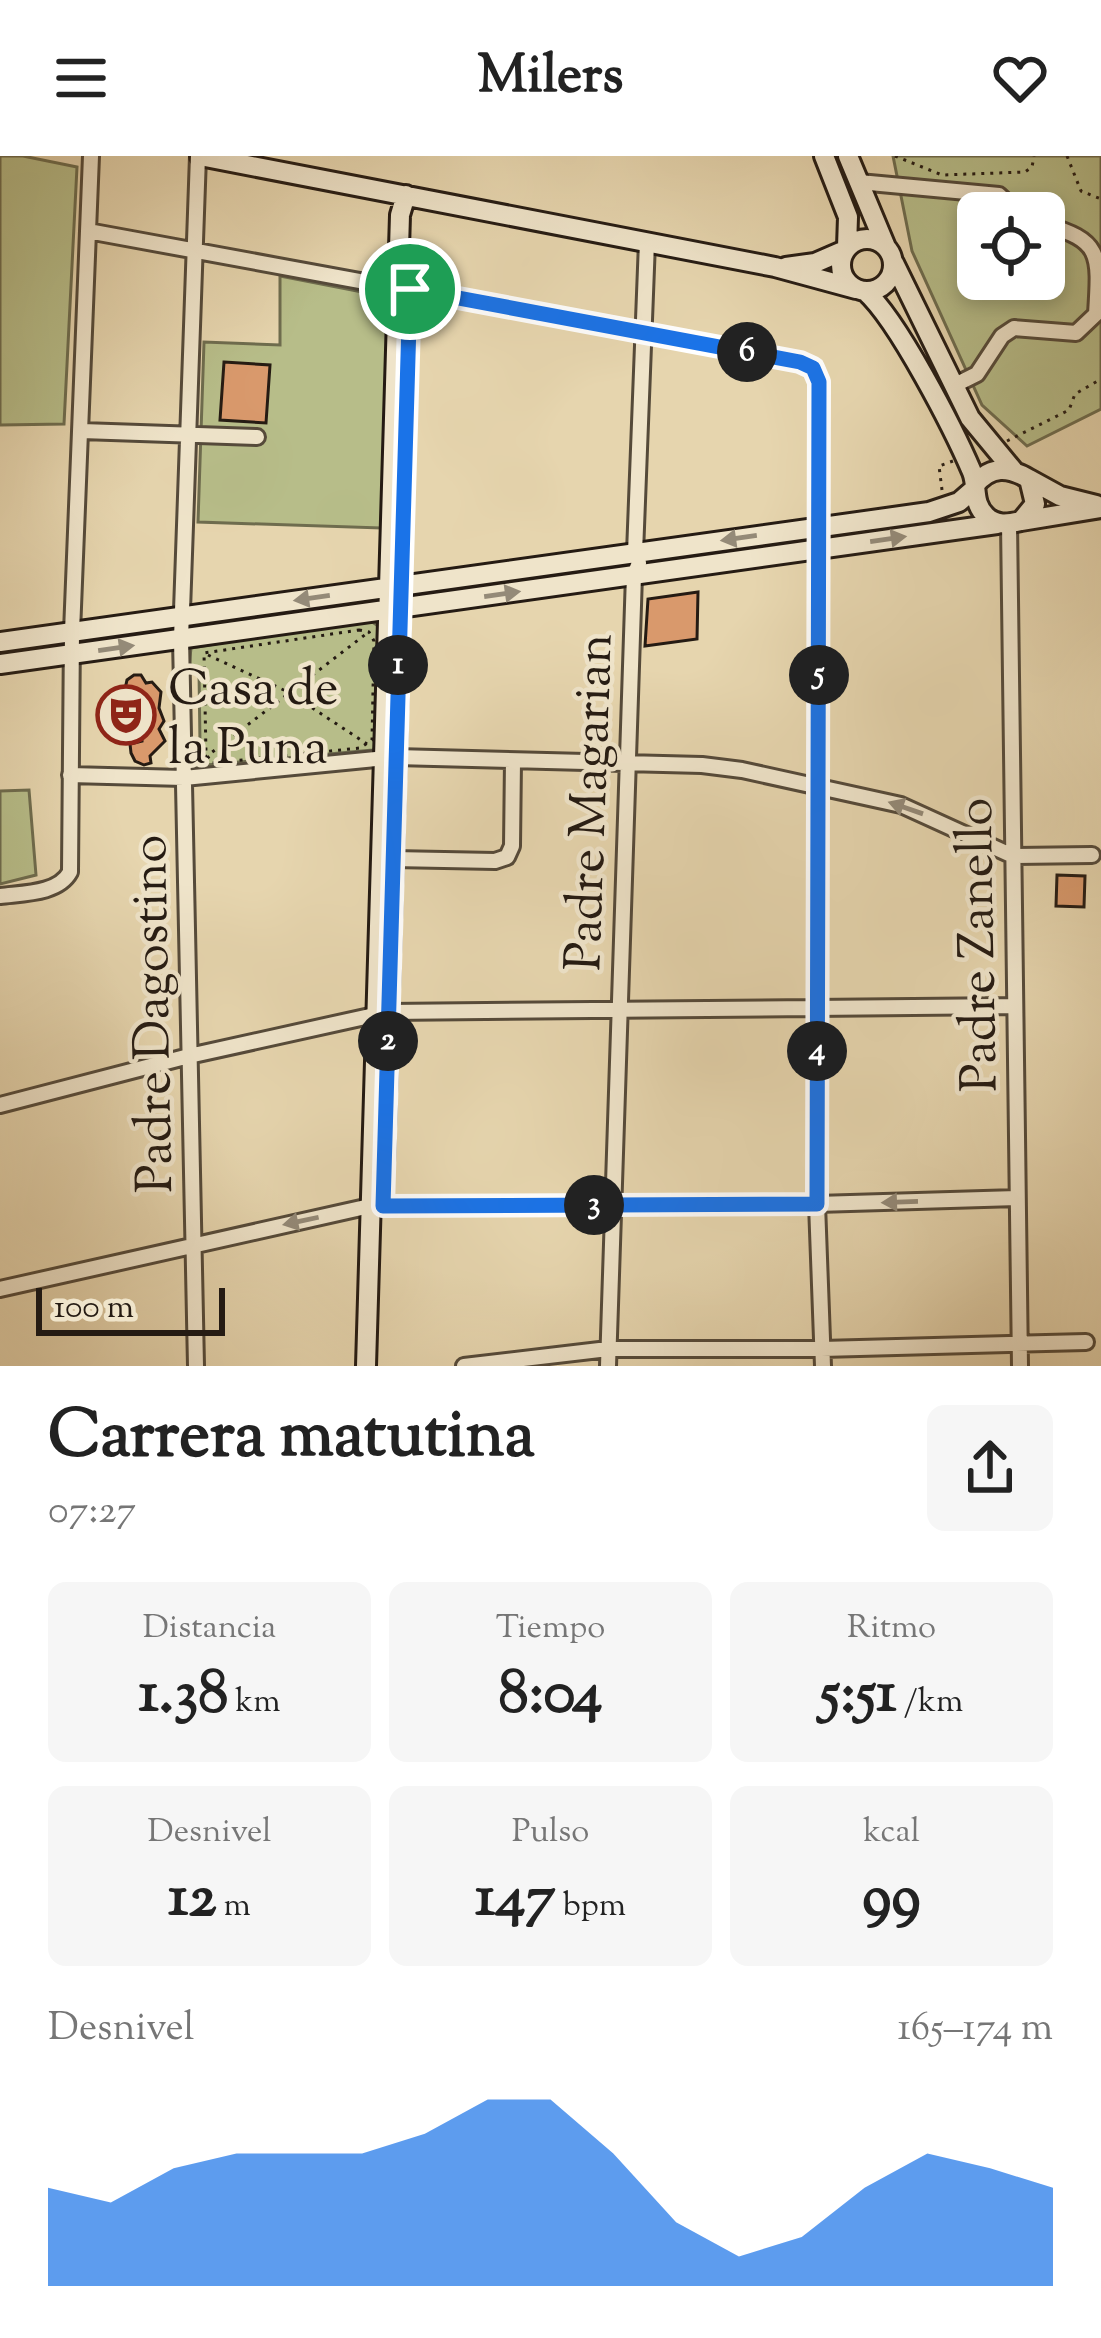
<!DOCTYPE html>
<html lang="es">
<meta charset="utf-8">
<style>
:root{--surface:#fff;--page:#f6f6f6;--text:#222;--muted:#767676;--accent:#1a73e8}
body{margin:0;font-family:"Sorts Mill Goudy",serif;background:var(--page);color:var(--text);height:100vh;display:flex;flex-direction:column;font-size:45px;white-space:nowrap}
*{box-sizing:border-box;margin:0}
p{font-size:39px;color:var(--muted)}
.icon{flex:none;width:66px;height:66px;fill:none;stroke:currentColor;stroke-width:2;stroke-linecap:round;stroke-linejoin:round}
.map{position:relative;height:1210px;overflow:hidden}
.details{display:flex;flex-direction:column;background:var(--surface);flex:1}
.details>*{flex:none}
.buttons{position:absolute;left:957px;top:36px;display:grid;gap:24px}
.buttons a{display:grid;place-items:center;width:108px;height:108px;border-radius:18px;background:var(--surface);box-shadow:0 6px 18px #0003;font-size:60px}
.scale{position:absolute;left:36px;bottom:30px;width:189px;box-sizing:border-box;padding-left:12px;border:6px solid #251b13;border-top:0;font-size:33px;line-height:42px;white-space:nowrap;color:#251b13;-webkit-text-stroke:9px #efe4ca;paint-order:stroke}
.pin{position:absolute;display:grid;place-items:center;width:102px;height:102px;color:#fff;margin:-51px;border:6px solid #fff;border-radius:50%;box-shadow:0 3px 12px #0007}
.km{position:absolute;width:60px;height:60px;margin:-30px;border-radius:50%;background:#222;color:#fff;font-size:33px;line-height:60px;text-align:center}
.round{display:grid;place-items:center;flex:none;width:126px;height:126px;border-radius:18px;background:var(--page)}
.headline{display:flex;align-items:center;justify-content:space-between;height:204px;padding:0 48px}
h1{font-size:66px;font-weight:700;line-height:90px}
.stats{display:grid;grid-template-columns:repeat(3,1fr);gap:18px;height:204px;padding:12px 48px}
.stats div{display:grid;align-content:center;border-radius:18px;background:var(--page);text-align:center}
.stats b{font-size:60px;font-weight:700}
.stats small{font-size:33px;font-weight:400}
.stats p{font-size:33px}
.chart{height:336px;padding:24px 48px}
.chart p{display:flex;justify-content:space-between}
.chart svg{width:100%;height:216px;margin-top:12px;fill:var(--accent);opacity:.7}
header{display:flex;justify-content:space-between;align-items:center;height:156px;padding:0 48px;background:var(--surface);font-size:54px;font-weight:700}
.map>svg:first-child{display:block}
.green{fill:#b7bd89;stroke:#6e6c4e;stroke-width:3;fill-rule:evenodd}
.building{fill:#d9996c;stroke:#251b13;stroke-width:3}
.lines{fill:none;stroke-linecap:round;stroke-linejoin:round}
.street-casing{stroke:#554a3a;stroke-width:20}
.secondary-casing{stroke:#251b13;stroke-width:24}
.path{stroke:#251b13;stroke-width:3;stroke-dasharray:3 6;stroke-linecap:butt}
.street{stroke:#efe4ca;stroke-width:14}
.secondary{stroke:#efe4ca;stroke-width:18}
.oneway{fill:#948a78}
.route-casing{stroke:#fff;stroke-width:24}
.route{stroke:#1a73e8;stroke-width:15}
.labels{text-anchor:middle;stroke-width:9;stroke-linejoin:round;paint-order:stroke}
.poi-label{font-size:51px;fill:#251b13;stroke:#efe4ca;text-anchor:start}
.street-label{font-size:51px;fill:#251b13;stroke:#efe4ca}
</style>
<header><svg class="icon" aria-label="menu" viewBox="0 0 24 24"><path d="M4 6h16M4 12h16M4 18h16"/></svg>Milers<svg class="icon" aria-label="heart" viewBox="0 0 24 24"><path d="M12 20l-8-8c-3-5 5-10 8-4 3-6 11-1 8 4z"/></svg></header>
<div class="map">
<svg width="1101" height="1210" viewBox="0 0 1101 1210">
<rect width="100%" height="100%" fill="#e6d5ae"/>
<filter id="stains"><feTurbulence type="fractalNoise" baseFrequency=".00167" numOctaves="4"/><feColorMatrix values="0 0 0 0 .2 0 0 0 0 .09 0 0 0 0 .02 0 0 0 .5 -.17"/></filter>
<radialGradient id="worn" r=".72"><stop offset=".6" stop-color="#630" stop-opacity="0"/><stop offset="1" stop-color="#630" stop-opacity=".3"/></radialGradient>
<path class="green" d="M0 0H23L77 11 64 268 0 269Z
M893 0H1101V253L1027 290 982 249 912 95ZM978 57H1044V123H978Z
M280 120 388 141 381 372 198 366 204 186 280 189Z
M368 463 381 472 378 588 373 594 195 610 190 586 200 588 199 515 189 511 191 492Z
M29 634 36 719 0 728V635Z"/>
<path class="building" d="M224 206 270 209 266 267 220 264Z
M698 436 697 483 645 490 648 443Z
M134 519H141L146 527 152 526 161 536 159 552 164 565 159 573 165 585 150 600 151 607 144 609 135 605 131 597 130 588 142 585 138 542H126L125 533 127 524Z
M1057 719 1085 720 1084 751 1056 750Z"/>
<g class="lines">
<g class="street-casing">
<path id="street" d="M859 26 999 39 1018 57
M88 75 800 206 813 212 819 226 817 1048 823 1210
M953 230 977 218 1002 180 1014 172 1076 177 1096 158C1100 96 1101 85 1044 68
M82 275 257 281
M1009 367 1020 1210
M70 619 184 622 396 601 702 609 742 614 901 649 1013 700 1092 699
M393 703 495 705 507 701 512 690 513 605
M0 740C23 737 58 738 70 716L72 476 91 0
M0 949 189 900 388 856 1014 850
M0 1133 370 1050 817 1048 1017 1042
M196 1210 181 483 198 0
M464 1210 608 1193H822L1086 1186
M608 1210 634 419 639 407 635 397 647 86"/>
</g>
<g class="secondary-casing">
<path id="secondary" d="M200 0 775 111 856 133
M824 0 848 61 847 91
M848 0 886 91
M841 109a26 26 0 1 1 52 0a26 26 0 1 1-52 0Z
M894 107 970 262 1013 314
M786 111 815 107 845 94
M865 135C898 164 954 274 972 316 978 331 972 347 986 360 996 370 1008 368 1021 365L1035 348 1029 323C1009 311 991 309 975 329
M1029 323 1060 340 1096 349
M1021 365 1101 352
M0 486 929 356 959 346 974 333
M0 508 997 368
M384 1007 401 417
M366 1210 400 59 406 39"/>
</g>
<path class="path" d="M895 0 942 19 1025 16 1032 11 1034 0
M1067 0 1081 35 1101 43
M1007 285 1069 254 1075 238 1101 223
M942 334 939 310 953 305
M359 474 369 476 374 485 372 584 360 592 212 607 206 598 204 497Z
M208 499 288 536 367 588
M198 607 366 478"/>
<use href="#street" class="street"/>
<use href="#secondary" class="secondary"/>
</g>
<defs><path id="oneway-solid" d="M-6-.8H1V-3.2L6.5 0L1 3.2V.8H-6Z" transform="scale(3)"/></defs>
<g class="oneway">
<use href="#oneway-solid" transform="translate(739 382) rotate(172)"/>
<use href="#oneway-solid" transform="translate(888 383) rotate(-8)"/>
<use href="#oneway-solid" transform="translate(502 438) rotate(-8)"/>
<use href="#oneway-solid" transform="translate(312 442) rotate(172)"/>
<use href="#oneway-solid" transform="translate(116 492) rotate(-8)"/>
<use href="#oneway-solid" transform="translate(906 652) rotate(-161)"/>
<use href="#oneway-solid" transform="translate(900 1046) rotate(178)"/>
<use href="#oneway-solid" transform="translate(301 1065) rotate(168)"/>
</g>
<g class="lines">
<g class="route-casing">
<path id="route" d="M410 133 800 206 813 212 819 226 817 1048 383 1050Z"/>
</g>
<use href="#route" class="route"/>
</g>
<defs>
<g id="theatre-ring" transform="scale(3)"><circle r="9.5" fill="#efe4ca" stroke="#8f2418" stroke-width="1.5"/><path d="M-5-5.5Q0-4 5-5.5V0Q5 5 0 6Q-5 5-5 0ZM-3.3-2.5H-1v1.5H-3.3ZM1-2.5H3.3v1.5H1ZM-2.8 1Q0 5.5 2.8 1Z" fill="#8f2418"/></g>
</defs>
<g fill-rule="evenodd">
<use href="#theatre-ring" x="126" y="559"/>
</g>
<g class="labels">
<g class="poi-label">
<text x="168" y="548">Casa de<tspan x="168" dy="59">la Puna</tspan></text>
</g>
<g class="street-label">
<text transform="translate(587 646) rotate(-88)" y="18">Padre Magarian</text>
<text transform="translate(975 789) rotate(-91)" y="18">Padre Zanello</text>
<text transform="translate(150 858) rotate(-91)" y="18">Padre Dagostino</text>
</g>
</g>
<rect width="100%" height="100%" filter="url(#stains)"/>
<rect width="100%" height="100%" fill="url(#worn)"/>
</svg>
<div class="buttons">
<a><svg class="icon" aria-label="locate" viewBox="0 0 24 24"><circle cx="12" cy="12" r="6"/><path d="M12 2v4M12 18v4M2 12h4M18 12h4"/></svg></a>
</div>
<div class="scale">100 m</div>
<div class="pin" style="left:410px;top:133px;background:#1e9e55"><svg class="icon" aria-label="arrive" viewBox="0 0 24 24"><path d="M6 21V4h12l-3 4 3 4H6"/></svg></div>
<b class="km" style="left:398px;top:509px">1</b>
<b class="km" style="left:388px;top:885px">2</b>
<b class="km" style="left:594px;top:1049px">3</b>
<b class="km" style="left:817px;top:895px">4</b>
<b class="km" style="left:819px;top:519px">5</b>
<b class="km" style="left:747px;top:196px">6</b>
</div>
<section class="details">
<div class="headline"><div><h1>Carrera matutina</h1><p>07:27</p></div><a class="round"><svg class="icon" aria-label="share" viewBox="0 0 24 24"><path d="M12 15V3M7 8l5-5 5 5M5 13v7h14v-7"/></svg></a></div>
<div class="stats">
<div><p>Distancia</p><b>1.38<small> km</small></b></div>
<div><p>Tiempo</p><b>8:04</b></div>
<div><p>Ritmo</p><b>5:51<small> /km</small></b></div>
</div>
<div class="stats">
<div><p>Desnivel</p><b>12<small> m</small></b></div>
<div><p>Pulso</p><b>147<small> bpm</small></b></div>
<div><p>kcal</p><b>99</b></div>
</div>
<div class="chart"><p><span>Desnivel</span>165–174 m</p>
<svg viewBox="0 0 160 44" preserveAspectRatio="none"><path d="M0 44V24L10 27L20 20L30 17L40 17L50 17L60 13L70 6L80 6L90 17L100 31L110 38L120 34L130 24L140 17L150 20L160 24V44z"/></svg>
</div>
</section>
